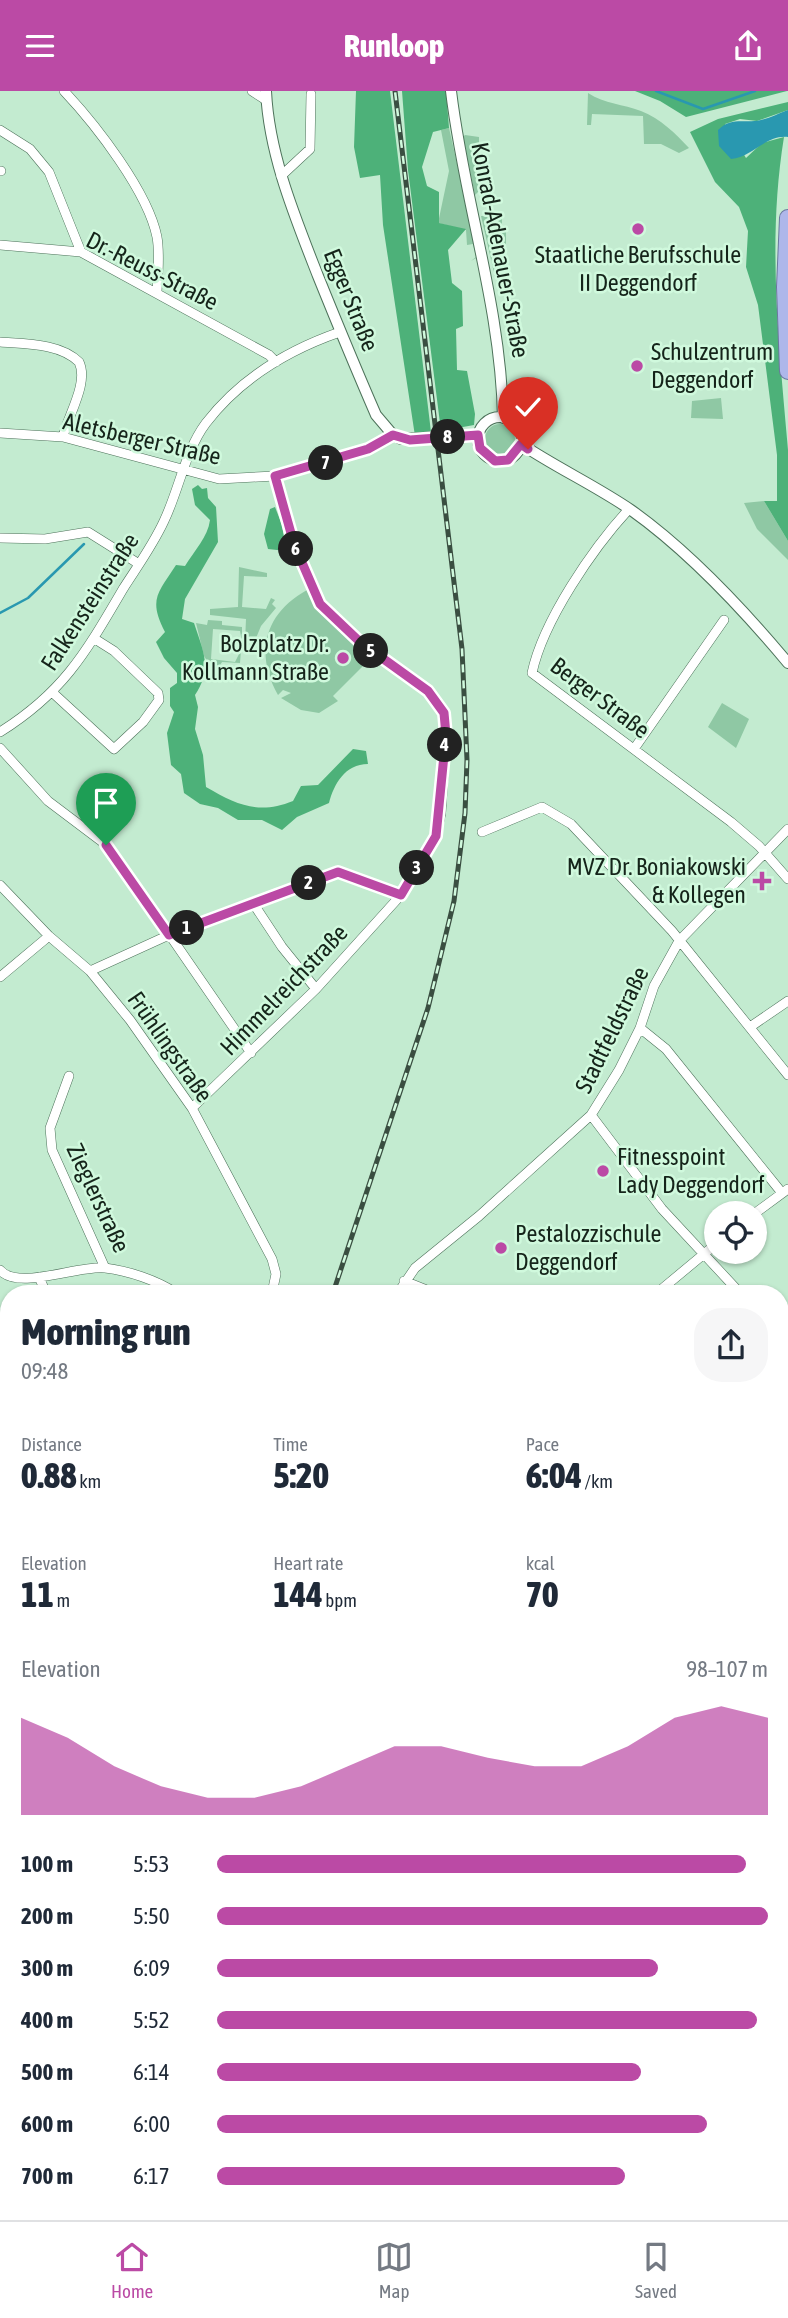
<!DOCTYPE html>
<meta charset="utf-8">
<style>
:root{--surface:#fff;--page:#f6f6f7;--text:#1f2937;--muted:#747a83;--line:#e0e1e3;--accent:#bb4aa5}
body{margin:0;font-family:"Asap Condensed",sans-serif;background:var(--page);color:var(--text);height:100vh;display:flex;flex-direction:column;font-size:26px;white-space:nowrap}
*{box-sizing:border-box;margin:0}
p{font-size:23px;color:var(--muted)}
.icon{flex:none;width:38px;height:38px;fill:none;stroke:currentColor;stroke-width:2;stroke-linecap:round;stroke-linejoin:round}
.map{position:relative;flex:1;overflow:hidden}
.details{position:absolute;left:0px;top:1194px;width:789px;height:936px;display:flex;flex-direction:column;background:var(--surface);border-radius:28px 28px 0 0;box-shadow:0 2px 5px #0004}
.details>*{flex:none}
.tools{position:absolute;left:704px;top:1110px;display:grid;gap:14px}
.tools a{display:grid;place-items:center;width:63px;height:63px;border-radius:50%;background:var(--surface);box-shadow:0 2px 5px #0004;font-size:35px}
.pin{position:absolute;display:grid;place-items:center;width:60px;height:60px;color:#fff;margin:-72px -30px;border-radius:50% 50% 50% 0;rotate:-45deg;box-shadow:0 0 7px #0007}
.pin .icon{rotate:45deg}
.km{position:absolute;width:35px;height:35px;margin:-18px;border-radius:50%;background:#222;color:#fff;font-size:19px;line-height:35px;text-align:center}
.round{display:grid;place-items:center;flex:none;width:74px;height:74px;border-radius:28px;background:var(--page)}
.headline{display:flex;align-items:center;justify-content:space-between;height:119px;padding:0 21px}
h1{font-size:38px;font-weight:800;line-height:52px}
.metrics{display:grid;grid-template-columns:repeat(3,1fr);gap:10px;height:119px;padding:7px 21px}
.metrics div{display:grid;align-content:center}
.metrics b{font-size:35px;font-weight:800}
.metrics small{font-size:19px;font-weight:400}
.metrics p{font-size:19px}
.chart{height:196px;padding:14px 21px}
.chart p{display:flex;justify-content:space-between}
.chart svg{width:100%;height:126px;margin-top:7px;fill:var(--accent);opacity:.7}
ul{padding:0 21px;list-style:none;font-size:23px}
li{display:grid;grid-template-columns:112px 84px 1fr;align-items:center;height:52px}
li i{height:18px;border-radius:9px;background:var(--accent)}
header{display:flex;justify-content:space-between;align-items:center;height:91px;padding:0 21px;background:var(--accent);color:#fff;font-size:32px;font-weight:800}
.tab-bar{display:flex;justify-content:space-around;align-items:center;height:98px;border-top:2px solid var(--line);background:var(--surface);font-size:19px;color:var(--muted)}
.tab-bar a{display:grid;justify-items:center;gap:4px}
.tab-bar .current{color:var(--accent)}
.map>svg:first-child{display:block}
.green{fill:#8fc8a4}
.forest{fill:#4db179}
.water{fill:#2998b0}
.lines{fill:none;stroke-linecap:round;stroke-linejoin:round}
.stream{stroke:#2998b0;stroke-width:2.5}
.minor-casing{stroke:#4d725a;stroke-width:10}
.tertiary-casing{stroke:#4d725a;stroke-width:12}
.secondary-casing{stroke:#4d725a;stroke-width:14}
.trunk-casing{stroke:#6b789e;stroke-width:18}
.motorway-casing{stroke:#6b789e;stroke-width:18}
.minor{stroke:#fff;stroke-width:9}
.tertiary{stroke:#fff;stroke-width:10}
.secondary{stroke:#e0e4f7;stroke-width:12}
.trunk{stroke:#aeb7ea;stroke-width:16}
.motorway{stroke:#99a5e5;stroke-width:16}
.rail-casing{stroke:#3a4e41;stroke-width:5}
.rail{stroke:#d0f9dd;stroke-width:2.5;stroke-dasharray:8;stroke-linecap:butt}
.route-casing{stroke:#fff;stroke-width:14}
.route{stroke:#bb4aa5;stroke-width:9}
.poi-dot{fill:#bb4aa5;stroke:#d0f9dd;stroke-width:2.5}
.labels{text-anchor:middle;stroke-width:5;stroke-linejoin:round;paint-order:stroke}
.street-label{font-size:24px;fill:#15241a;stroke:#d0f9dd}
.poi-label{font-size:24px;fill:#15241a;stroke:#d0f9dd;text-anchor:start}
</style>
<header><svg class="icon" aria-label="menu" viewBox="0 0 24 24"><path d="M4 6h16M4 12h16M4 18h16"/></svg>Runloop<svg class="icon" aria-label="share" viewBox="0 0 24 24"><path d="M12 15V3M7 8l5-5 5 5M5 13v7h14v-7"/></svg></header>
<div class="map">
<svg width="788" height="2129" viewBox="0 0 788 2129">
<rect width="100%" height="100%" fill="#c3ebd0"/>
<path class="green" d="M588 2C605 13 623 13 641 20 661 28 675 42 689 57L679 62 661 53H644L643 25 592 23 591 34H587Z
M449 37 478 166 471 170 476 166 473 153 467 154 466 139 438 132 449 80 441 39Z
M465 44 479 46V100L475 104 463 46Z
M481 125H502V137H506V186H495Z
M721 307 723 328 691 327 692 310Z
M485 348a15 15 0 1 1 30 0a15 15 0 1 1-30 0Z
M764 410 788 450V469L757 438 744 412Z
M239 476 267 482V486L244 485 242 516 266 518 271 507 275 509 272 513 276 517 261 535 254 552 245 551 246 528 210 524V518L238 516Z
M307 499 321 523 376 571 373 574 367 571 333 605 338 610 319 622 301 619 281 607 291 602 283 599 278 604C254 562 265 522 307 499Z
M208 529 222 530V534L242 536V551L240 540 213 538 211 568 235 571 241 559 240 572 222 571 219 576H211L204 565 196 532 207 534Z
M722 612 749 628 736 657 708 636Z
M105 2121H163L194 2129H126Z
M354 2121H464L460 2129H351Z
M517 2121H566L579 2129H506Z"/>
<path class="forest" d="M356 0H390L431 341 415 345 383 134 380 84 360 87 354 56Z
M402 0H446L449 37 433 41 422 76 427 95 439 101V132L466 138 448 159 452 192 462 200 463 235 456 238 457 279 467 280 475 323 474 334 441 340 408 79Z
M635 0H787L686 26 660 10Z
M788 11V19L757 30 740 28 725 33 746 67 762 52 784 46C767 150 779 255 788 359 788 389 788 420 788 450L764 410H777V364L758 214 746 176 748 140 739 116 715 91 690 41 718 28Z
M198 394 202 398 207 397 208 407 216 416 218 451 185 508 182 528 194 532C203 560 213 577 195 604L198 616 195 638 203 664 206 696C237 714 259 724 293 710L301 695 318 694 353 658 366 660 368 673C345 673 334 693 329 712L297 726 282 739 262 729H238L218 717 200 713 184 702 181 683 171 674 167 642 174 621 170 615V597L177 592V582L164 567 156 551 165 541C148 508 158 502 176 474L185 475C194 460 208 446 210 429L195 414 192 398Z
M275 416 282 434 286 460 268 458 264 443 270 418Z"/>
<path class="water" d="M788 19V46C765 44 753 66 731 68L719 55 718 39C732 25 744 33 761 29 771 27 779 22 788 19Z"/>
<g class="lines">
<path class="stream" d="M656 0 703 18 755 0
M0 522 28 507 84 453
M138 2121 166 2129"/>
<g class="minor-casing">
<path id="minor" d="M64 0C96 34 148 101 157 146 160 163 158 183 157 200
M252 0 266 9
M0 39 30 58 49 81 81 161
M0 80H1
M281 85 310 58 311 3
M0 154 81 161 269 264 276 271
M0 251C25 253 60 252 79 271 89 292 68 324 63 346
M0 342 63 346 219 388 275 385 312 376 373 356 393 344
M629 418C593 457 543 530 532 582L731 731 759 755 788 788
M0 447 45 448 88 441 139 473
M53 602 114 658 143 631 159 609 158 602 114 560 95 548
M0 641C64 601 86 561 123 498 137 476 153 454 164 430 179 399 185 360 206 332 240 288 288 259 340 241
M0 657 48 710 109 756 251 962
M634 658 724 529
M482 741 542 716 571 733 672 840 788 984
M0 794 49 845 90 880 130 929 192 1017 272 1168 276 1183 272 1202
M253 812 282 856 316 898
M90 880 169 844 338 781 401 804
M0 886 49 845
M750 936 788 910
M640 937 666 958 782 1102
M69 985 50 1037 52 1059 105 1177
M192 1017 316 898 401 804 436 745 441 722 446 644 444 622 428 600 360 551 320 513 294 453 275 385
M591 1024 662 1118 740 1202
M754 1123 788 1098
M0 1179C18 1200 78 1174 105 1177 129 1180 156 1189 176 1202
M39 1186 46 1202
M404 1190 434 1202
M398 1202 415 1177 479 1125 591 1024 619 979 640 937 654 895 679 850 788 738
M657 1202 716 1153
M780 1246 788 1254
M0 1325 9 1324
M780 1376 788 1367
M0 1456H9
M780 1512 788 1503
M0 1631 9 1629
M780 1745 788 1752
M3 1845 9 1792
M774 2129 788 2114"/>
</g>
<g class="tertiary-casing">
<path id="tertiary" d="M266 0C269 64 295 126 318 185 337 232 356 278 376 324L393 344 401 348 479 344
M451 0C464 110 501 215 503 327
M478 348a22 22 0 1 1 44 0a22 22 0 1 1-44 0Z
M521 353C557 377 596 395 631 419 690 461 742 517 788 572
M780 1772 788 1769
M0 1845H9"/>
</g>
<g class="secondary-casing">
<path id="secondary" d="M0 2101 9 2103
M69 2121 97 2129"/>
</g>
<g class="trunk-casing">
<path id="trunk" d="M788 127 785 196 788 280
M780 1984 788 1974
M780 2004 788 1995"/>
</g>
<g class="motorway-casing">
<path id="motorway" d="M592 2121 616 2129
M495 2129 503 2121
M637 2129 656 2121
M680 2129 686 2121"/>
</g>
<use href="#minor" class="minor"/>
<use href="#tertiary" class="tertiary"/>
<use href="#secondary" class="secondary"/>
<use href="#trunk" class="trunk"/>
<use href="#motorway" class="motorway"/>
<g class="rail-casing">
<path id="rail" d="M333 1202 428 917 454 810 465 722 467 669 462 558 395 0
M0 2118 9 2094"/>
</g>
<use href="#rail" class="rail"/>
</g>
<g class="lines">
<g class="route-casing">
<path id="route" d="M106 754 169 844 338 781 401 804 436 745 446 644 444 622 428 600 360 551 320 513 294 453 275 385 368 358 393 344 410 349 478 344 480 357 495 370 508 369 521 353 528 358"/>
</g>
<use href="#route" class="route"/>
</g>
<g class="poi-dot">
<circle cx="638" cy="138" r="7"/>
<circle cx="637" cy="275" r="7"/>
<circle cx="343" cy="567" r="7"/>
<path d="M758.5 779.5h7v7h7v7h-7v7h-7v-7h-7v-7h7z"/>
<circle cx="603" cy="1080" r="7"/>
<circle cx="501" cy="1157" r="7"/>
</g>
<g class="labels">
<g class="street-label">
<text transform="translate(500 159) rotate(79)" y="8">Konrad-Adenauer-Straße</text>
<text transform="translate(152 180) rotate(27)" y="8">Dr.-Reuss-Straße</text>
<text transform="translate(351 209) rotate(68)" y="8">Egger Straße</text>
<text transform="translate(142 348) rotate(13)" y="8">Aletsberger Straße</text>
<text transform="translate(90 511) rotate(-57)" y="8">Falkensteinstraße</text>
<text transform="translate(600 607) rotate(37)" y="8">Berger Straße</text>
<text transform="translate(284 899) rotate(-46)" y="8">Himmelreichstraße</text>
<text transform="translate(612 939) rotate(-64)" y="8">Stadtfeldstraße</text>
<text transform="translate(170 956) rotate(55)" y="8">Frühlingstraße</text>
<text transform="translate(98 1107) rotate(65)" y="8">Zieglerstraße</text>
</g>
<g class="poi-label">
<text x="638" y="172" text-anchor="middle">Staatliche Berufsschule<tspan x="638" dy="28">II Deggendorf</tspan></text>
<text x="651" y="269">Schulzentrum<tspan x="651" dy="28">Deggendorf</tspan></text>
<text x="329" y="561" text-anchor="end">Bolzplatz Dr.<tspan x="329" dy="28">Kollmann Straße</tspan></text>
<text x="746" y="784" text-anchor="end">MVZ Dr. Boniakowski<tspan x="746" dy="28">&amp; Kollegen</tspan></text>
<text x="617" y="1074">Fitnesspoint<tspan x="617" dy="28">Lady Deggendorf</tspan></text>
<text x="515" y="1151">Pestalozzischule<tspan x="515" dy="28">Deggendorf</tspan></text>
</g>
</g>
</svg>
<div class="tools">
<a><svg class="icon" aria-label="locate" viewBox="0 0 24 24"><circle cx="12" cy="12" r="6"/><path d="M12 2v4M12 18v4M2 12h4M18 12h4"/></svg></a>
</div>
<div class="pin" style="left:106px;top:754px;background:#1e9e55"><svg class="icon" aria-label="arrive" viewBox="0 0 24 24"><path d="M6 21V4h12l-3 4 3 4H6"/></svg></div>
<div class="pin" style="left:528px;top:358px;background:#d93025"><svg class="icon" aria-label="check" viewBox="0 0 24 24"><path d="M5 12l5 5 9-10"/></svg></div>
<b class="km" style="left:187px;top:837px">1</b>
<b class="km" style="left:309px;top:792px">2</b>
<b class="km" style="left:417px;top:777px">3</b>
<b class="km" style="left:445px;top:654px">4</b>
<b class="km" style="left:371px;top:560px">5</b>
<b class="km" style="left:296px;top:458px">6</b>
<b class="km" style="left:326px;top:372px">7</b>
<b class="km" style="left:448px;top:346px">8</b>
<section class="details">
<div class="headline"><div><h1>Morning run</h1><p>09:48</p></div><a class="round"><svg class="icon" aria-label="share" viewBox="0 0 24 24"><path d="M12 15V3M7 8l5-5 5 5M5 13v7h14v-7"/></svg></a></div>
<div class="metrics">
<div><p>Distance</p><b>0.88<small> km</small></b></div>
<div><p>Time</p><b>5:20</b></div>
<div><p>Pace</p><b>6:04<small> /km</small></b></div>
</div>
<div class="metrics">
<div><p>Elevation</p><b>11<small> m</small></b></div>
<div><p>Heart rate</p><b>144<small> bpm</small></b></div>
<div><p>kcal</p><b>70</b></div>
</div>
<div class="chart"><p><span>Elevation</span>98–107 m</p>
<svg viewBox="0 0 160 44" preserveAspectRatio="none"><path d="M0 44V10L10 17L20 27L30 34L40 38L50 38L60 34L70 27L80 20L90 20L100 24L110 27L120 27L130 20L140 10L150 6L160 10V44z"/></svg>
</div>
<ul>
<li><b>100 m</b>5:53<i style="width:96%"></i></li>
<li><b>200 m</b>5:50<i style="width:100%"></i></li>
<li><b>300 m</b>6:09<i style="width:80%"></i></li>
<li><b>400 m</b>5:52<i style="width:98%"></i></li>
<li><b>500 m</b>6:14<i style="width:77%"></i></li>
<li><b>600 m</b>6:00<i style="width:89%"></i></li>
<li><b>700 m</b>6:17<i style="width:74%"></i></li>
</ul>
</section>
</div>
<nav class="tab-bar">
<a class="current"><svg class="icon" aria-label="home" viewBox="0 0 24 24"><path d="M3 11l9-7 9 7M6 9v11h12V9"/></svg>Home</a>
<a><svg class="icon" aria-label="map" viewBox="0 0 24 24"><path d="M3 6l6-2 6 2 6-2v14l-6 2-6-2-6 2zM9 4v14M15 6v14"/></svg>Map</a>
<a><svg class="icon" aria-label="saved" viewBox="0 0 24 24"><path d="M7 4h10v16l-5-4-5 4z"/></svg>Saved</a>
</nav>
